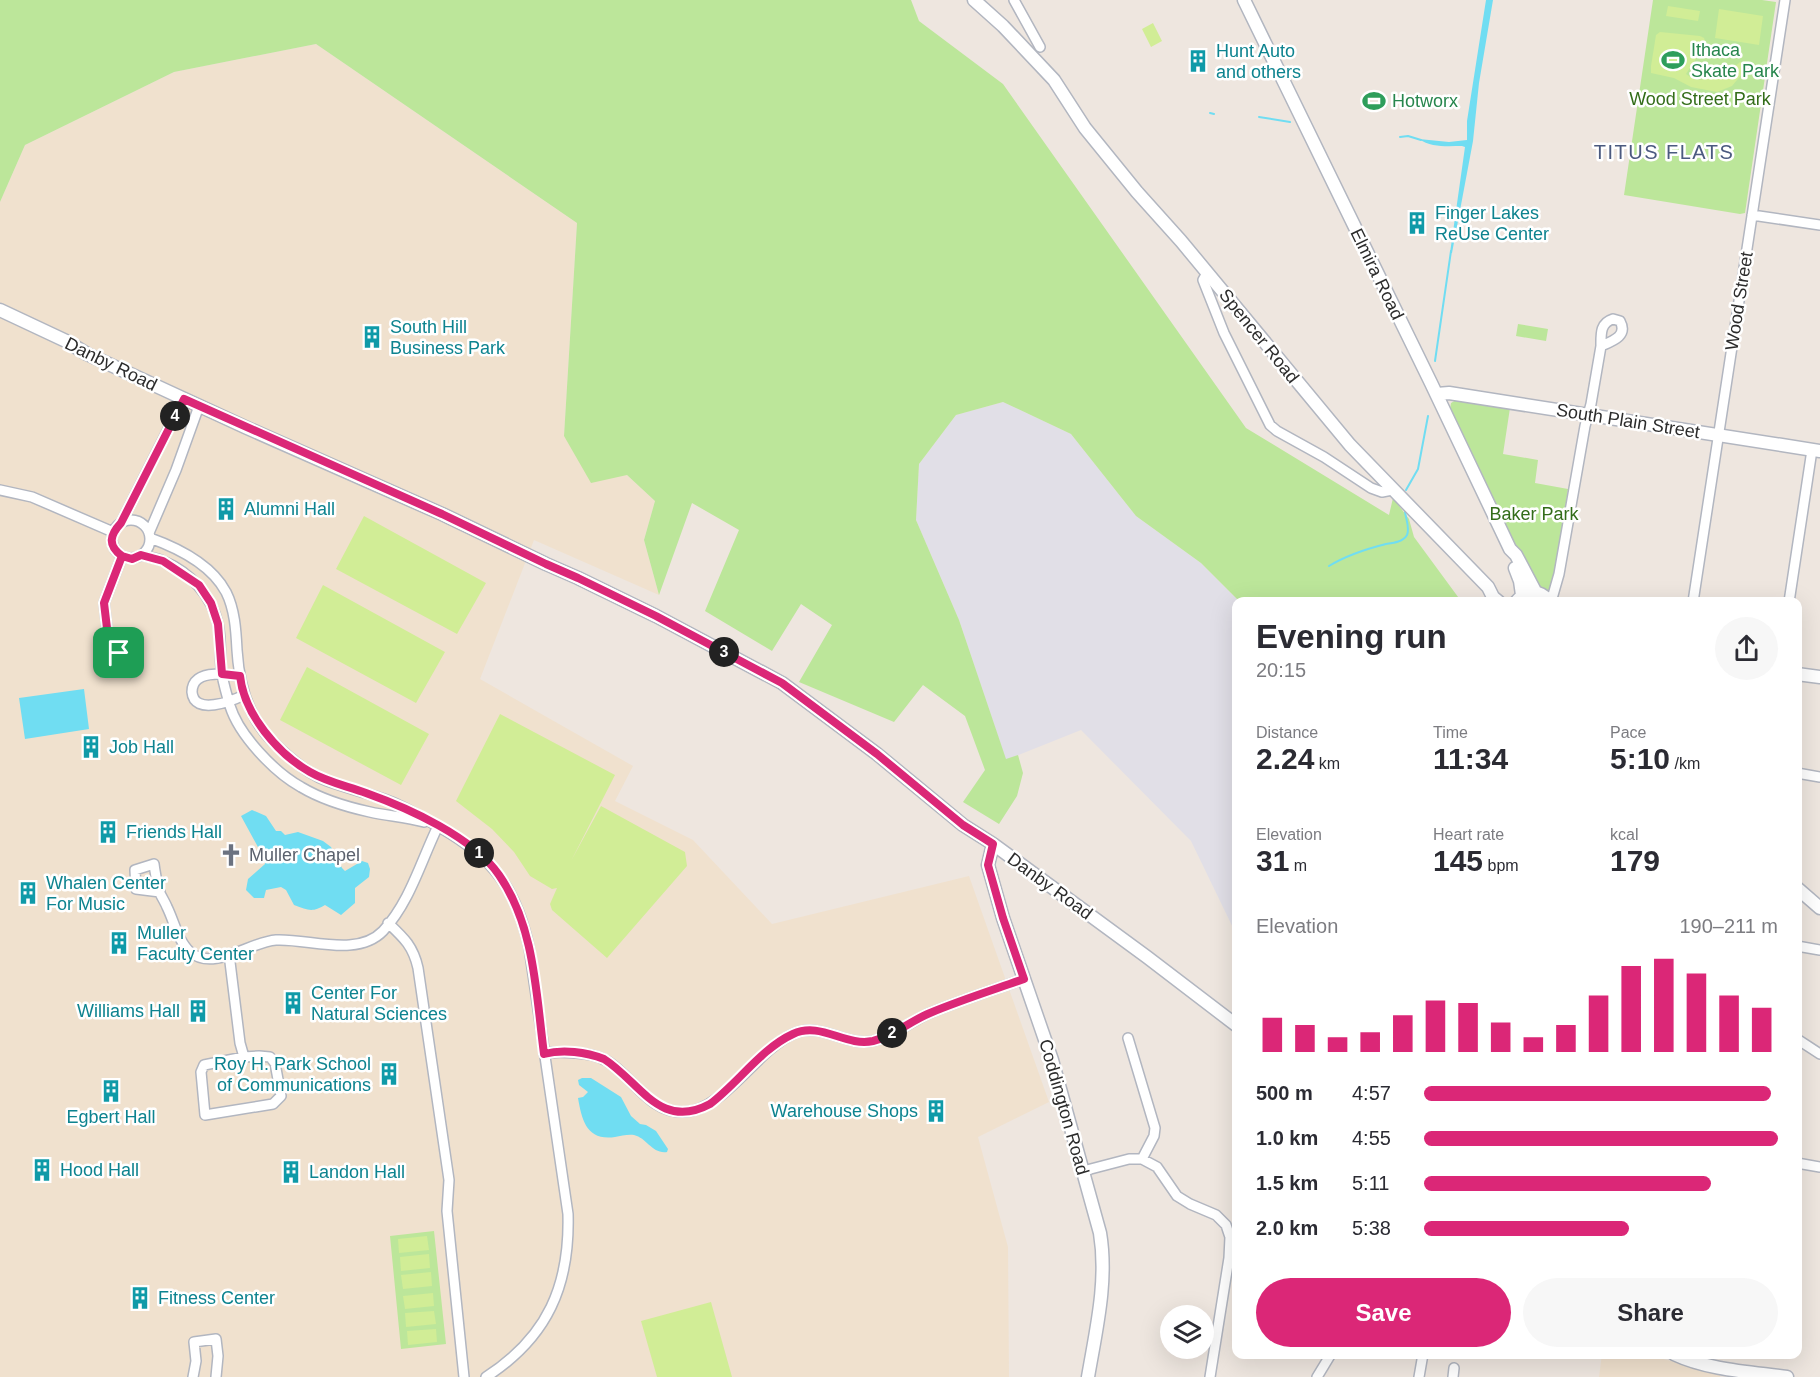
<!DOCTYPE html>
<meta charset="utf-8">
<style>
:root{--surface:#fff;--page:#f7f7f7;--text:#2b2b33;--muted:#7c7c81;--accent:#db2777}
body{margin:0;font-family:Helvetica,sans-serif;background:var(--page);color:var(--text);height:100vh;display:flex;flex-direction:column;font-size:22px;white-space:nowrap}
*{box-sizing:border-box;margin:0}
p{font-size:20px;color:var(--muted)}
.icon{flex:none;width:33px;height:33px;fill:none;stroke:currentColor;stroke-width:2;stroke-linecap:round;stroke-linejoin:round}
.map{position:relative;flex:1;overflow:hidden}
.details{position:absolute;left:1232px;top:597px;width:570px;height:762px;display:flex;flex-direction:column;background:var(--surface);border-radius:12px;box-shadow:0 6px 24px #0002}
.details>*{flex:none}
.buttons{position:absolute;left:1160px;top:1305px;display:grid;gap:12px}
.buttons a{display:grid;place-items:center;width:54px;height:54px;border-radius:50%;background:var(--surface);box-shadow:0 6px 24px #0002;font-size:30px}
.pin{position:absolute;display:grid;place-items:center;width:51px;height:51px;color:#fff;margin:-26px;border-radius:12px;box-shadow:0 3px 9px #0006}
.km{position:absolute;width:30px;height:30px;margin:-15px;border-radius:50%;background:#222;color:#fff;font-size:16px;line-height:30px;text-align:center}
.round{display:grid;place-items:center;flex:none;width:63px;height:63px;border-radius:32px;background:var(--page)}
.overview{display:flex;align-items:center;justify-content:space-between;height:102px;padding:0 24px}
h1{font-size:33px;font-weight:700;line-height:45px}
.metrics{display:grid;grid-template-columns:repeat(3,1fr);gap:9px;height:102px;padding:6px 24px}
.metrics div{display:grid;align-content:center}
.metrics b{font-size:30px;font-weight:700}
.metrics small{font-size:16px;font-weight:400}
.metrics p{font-size:16px}
.chart{height:168px;padding:12px 24px}
.chart p{display:flex;justify-content:space-between}
.chart svg{width:100%;height:108px;margin-top:6px;stroke:var(--accent);stroke-width:6}
.cta{display:flex;gap:12px;margin-top:auto;padding:12px 24px}
.cta a{flex:1;height:69px;border-radius:36px;background:var(--accent);color:#fff;font-size:24px;font-weight:700;line-height:69px;text-align:center}
.cta a+a{background:var(--page);color:var(--text)}
ul{padding:0 24px;list-style:none;font-size:20px}
li{display:grid;grid-template-columns:96px 72px 1fr;align-items:center;height:45px}
li i{height:15px;border-radius:8px;background:var(--accent)}
.map>svg:first-child{display:block}
.industrial{fill:#e1dfe7}
.education{fill:#f0e1ce}
.green{fill:#bce69a}
.pitch{fill:#d1ed96}
.water{fill:#70ddf2}
.lines{fill:none;stroke-linecap:round;stroke-linejoin:round}
.stream{stroke:#70ddf2;stroke-width:2}
.street-casing{stroke:#b2b6c0;stroke-width:12}
.secondary-casing{stroke:#b2b6c0;stroke-width:15}
.street{stroke:#fff;stroke-width:9}
.secondary{stroke:#fff;stroke-width:12}
.route-casing{stroke:#fff;stroke-width:12}
.route{stroke:#db2777;stroke-width:8}
.labels{text-anchor:middle;stroke-width:5;stroke-linejoin:round;paint-order:stroke}
.leisure-label{font-size:18px;fill:#27864d;stroke:#fff;text-anchor:start}
.culture-label{font-size:18px;fill:#0d838f;stroke:#fff;text-anchor:start}
.park-label{font-size:18px;fill:#336d19;stroke:#fff}
.street-label{font-size:18px;fill:#2c2c2c;stroke:#fff}
.worship-label{font-size:18px;fill:#5b616d;stroke:#fff;text-anchor:start}
.neighbourhood-label{font-size:20px;letter-spacing:1.5px;fill:#4b5a7f;stroke:#fff}
</style>
<div class="map">
<svg width="1820" height="1377" viewBox="0 0 1820 1377">
<rect width="100%" height="100%" fill="#eee6df"/>
<path class="industrial" d="M1003 402 1071 434 1136 516 1201 563 1239 601 1236 602V934L1191 841 1081 730 1006 760 959 620 916 520 919 464 956 415Z"/>
<path class="education" d="M316 44 577 223 564 436 627 475 655 501 644 540 659 595 534 540 480 679 633 766 615 801 693 840 772 924 969 876 1049 1102 978 1137 1008 1247 1009 1377H0V202L25 145 174 72Z
M1602 1354 1656 1355 1663 1359 1720 1373V1377H1599Z"/>
<path class="green" d="M0 0H911L919 21 1003 84 1246 428 1389 515 1393 498 1409 519 1414 537 1461 601H1239L1201 563 1136 516 1071 434 1003 402 956 415 919 464 916 520 959 620 1006 759 1018 755 1023 773 1017 796 999 824 963 802 985 770 965 716 923 685 894 722 799 682 832 625 801 604 772 651 705 611 739 530 692 503 659 595 644 540 655 501 627 475 591 483 564 436 577 223 316 44 174 72 25 145 0 202Z
M1653 0H1762L1776 2 1745 213 1740 214 1624 195Z
M1518 324 1548 329 1546 341 1516 336Z
M1456 400 1510 408 1503 454 1538 460 1535 483 1568 489 1555 576 1548 594 1534 583 1450 409 1451 403Z
M434 1231 446 1344 401 1349 390 1236Z"/>
<path class="pitch" d="M1668 6 1700 11 1698 21 1666 16Z
M1719 9 1763 16 1759 45 1715 38Z
M1153 23 1162 41 1151 47 1142 29Z
M1660 32 1700 36 1704 38 1706 44 1705 48 1697 57 1686 74C1690 77 1695 80 1700 80 1710 79 1734 69 1740 62L1747 68 1732 86 1717 92 1691 87 1674 78 1651 73V66L1656 35Z
M364 516 486 583 457 634 336 569Z
M323 585 445 652 416 703 296 638Z
M307 667 429 734 401 785 280 720Z
M500 714 615 775 571 861 601 806 685 852 687 866 607 958 552 910 550 904 557 888 552 889 530 876 514 852 492 829 456 801Z
M427 1236 429 1250 399 1253 398 1239Z
M429 1254 430 1268 401 1271 400 1257Z
M431 1272 432 1286 403 1289 401 1275Z
M433 1293 434 1306 405 1309 403 1296Z
M711 1302 732 1377H657L641 1321Z
M434 1311 436 1324 406 1327 405 1313Z
M436 1329 437 1342 408 1345 407 1331Z"/>
<path class="water" d="M1486 0H1493L1479 83 1473 141 1452 253H1450L1465 147 1462 146C1449 146 1431 148 1419 139L1449 142 1467 140V121Z
M84 689 89 729 25 739 19 698Z
M252 810 266 816 276 831H281L285 835 298 832 323 841 331 847 342 868 345 871 362 861 368 863 370 869 369 877 355 888V903L341 915 325 905C312 913 308 910 294 905L286 890 281 887 266 890 264 898H254L246 890 248 879 265 864 266 858 259 849 241 816Z
M582 1078H591L621 1097 631 1116 640 1124 646 1125 656 1131 668 1149 667 1152C652 1154 647 1138 634 1135 628 1134 621 1136 615 1137 587 1141 582 1121 578 1098L583 1097 588 1092 579 1085 578 1080Z"/>
<g class="lines">
<path class="stream" d="M1210 113 1214 114
M1259 117 1290 122
M1400 137 1408 136 1421 140
M1435 361 1451 251
M1406 490 1418 469 1428 416
M1329 566C1347 555 1366 549 1386 544 1393 543 1403 542 1407 535 1410 528 1406 519 1405 512"/>
<g class="street-casing">
<path id="street" d="M1014 0 1040 47
M1752 215 1820 225
M1207 273 1203 280 1224 333 1270 425 1277 431 1324 457 1371 488 1382 492 1392 490
M1613 319 1620 321C1628 336 1613 341 1601 346 1601 334 1600 323 1613 319Z
M0 490 32 497 113 532
M112 539a19 19 0 1 1 38 0a19 19 0 1 1-38 0Z
M121 523 184 398
M149 533 176 470 199 406
M150 538C178 548 211 564 226 592 235 610 236 631 237 650 239 683 248 717 272 741 288 757 306 773 327 781 349 789 371 794 392 802 409 809 425 819 441 828 493 858 516 888 529 947L568 1214C570 1285 548 1337 486 1377
M141 555C148 557 157 558 163 561 190 572 212 596 218 624 222 641 219 658 222 675 224 685 227 696 230 706 239 735 274 772 301 787 321 799 347 807 370 812 388 816 406 817 424 822
M1550 600 1553 595 1559 574 1585 426 1591 404 1601 346
M1693 602 1785 0
M1789 602 1812 450
M109 645 104 603 122 556
M101 654a9 9 0 1 1 18 0a9 9 0 1 1-18 0Z
M240 676C228 675 208 671 198 679 194 682 192 687 192 692 194 716 232 701 244 695
M1797 773 1820 777
M160 892 136 889 135 870 154 864C155 873 157 882 159 891 161 896 165 902 167 907 174 921 178 941 190 952 214 972 249 942 276 940 308 938 357 958 383 931 410 902 421 861 438 826
M388 923C404 938 413 946 418 968L449 1180 447 1211 464 1377
M1797 946 1820 950
M229 954 240 1043 244 1057
M1128 1038 1155 1128 1154 1136 1142 1159
M1797 1039 1820 1054
M544 1054C555 1051 565 1052 576 1053 587 1054 597 1055 607 1061 633 1077 649 1113 684 1112 723 1111 757 1050 793 1034 821 1021 845 1047 873 1041 894 1036 911 1021 930 1013 961 1000 993 990 1024 979
M259 1056 270 1057 275 1063 281 1096 273 1104 205 1115 201 1072 204 1065 244 1057Z
M1797 1163 1820 1167
M1083 1171 1129 1159H1142L1157 1167 1177 1196 1190 1204 1216 1215 1226 1225 1230 1237 1229 1258 1210 1377
M193 1377 196 1361 194 1342 216 1339 218 1356 216 1377
M1317 1377 1331 1354
M1419 1377 1423 1354
M1453 1377 1454 1368"/>
</g>
<g class="secondary-casing">
<path id="secondary" d="M974 0 1003 26 1054 80 1085 128 1137 192 1181 241 1350 445 1488 587 1493 597 1499 602
M1244 0 1431 383 1510 549 1516 555 1535 591
M0 310 66 341 87 354 245 427 442 514 546 564 578 578 656 616 782 683 877 754 963 825 993 844 1147 957 1236 1025
M1437 394 1449 393 1820 451
M1515 568 1520 581 1522 595
M1516 602C1526 590 1540 589 1550 602
M1797 674 1820 677
M993 844 988 865 1003 918 1052 1060 1100 1233C1108 1281 1096 1330 1088 1377
M1797 888 1820 908
M1674 1354C1708 1370 1750 1372 1787 1377"/>
</g>
<use href="#street" class="street"/>
<use href="#secondary" class="secondary"/>
</g>
<g class="lines">
<g class="route-casing">
<path id="route" d="M119 653 114 646 109 645 104 603 122 556 132 559 141 555 163 561 199 585 211 603 218 624 222 674 240 676C244 714 278 754 310 772 327 782 347 786 366 793 408 808 473 837 499 875 535 927 536 994 544 1054 563 1049 586 1052 604 1059 640 1082 660 1131 710 1104 737 1084 762 1048 793 1034 821 1021 845 1047 873 1041 894 1036 910 1021 930 1013 961 1000 993 990 1024 979L1003 918 988 865 993 844 963 825 877 754 782 683 656 616 578 578 546 564 442 514 184 399 121 523C110 535 107 545 122 556L104 603 109 645 104 648 101 654 105 662 111 663 118 659 119 653"/>
</g>
<use href="#route" class="route"/>
</g>
<defs>
<g id="stadium-bare" transform="scale(1.8)"><path d="M0-5a6.5 5 0 1 0 0 10a6.5 5 0 1 0 0-10ZM-3.5-1.8h7v3.6h-7Z" fill="#2e9e5b" stroke="#fff" stroke-width="2.5" paint-order="stroke"/></g>
<g id="building-bare" transform="scale(1.8)"><path d="M-4-6H4V6H1V3H-1V6H-4ZM-2.5-4.3h1.7v1.8h-1.7ZM.8-4.3h1.7v1.8H.8ZM-2.5-1h1.7V.8h-1.7ZM.8-1h1.7V.8H.8Z" fill="#0f9aa8" stroke="#fff" stroke-width="2.5" paint-order="stroke"/></g>
<g id="church-bare" transform="scale(1.8)"><path d="M-1.2-6h2.4v3.5h3.3v2.4h-3.3V6h-2.4V-.1h-3.3v-2.4h3.3Z" fill="#6b7280" stroke="#fff" stroke-width="2.5" paint-order="stroke"/></g>
</defs>
<g fill-rule="evenodd">
<use href="#stadium-bare" x="1673" y="60"/>
<use href="#building-bare" x="1198" y="61"/>
<use href="#stadium-bare" x="1374" y="101"/>
<use href="#building-bare" x="1417" y="223"/>
<use href="#building-bare" x="372" y="337"/>
<use href="#building-bare" x="226" y="509"/>
<use href="#building-bare" x="91" y="747"/>
<use href="#building-bare" x="108" y="832"/>
<use href="#church-bare" x="231" y="855"/>
<use href="#building-bare" x="28" y="893"/>
<use href="#building-bare" x="119" y="943"/>
<use href="#building-bare" x="293" y="1003"/>
<use href="#building-bare" x="198" y="1011"/>
<use href="#building-bare" x="389" y="1074"/>
<use href="#building-bare" x="111" y="1091"/>
<use href="#building-bare" x="936" y="1111"/>
<use href="#building-bare" x="42" y="1170"/>
<use href="#building-bare" x="291" y="1172"/>
<use href="#building-bare" x="140" y="1298"/>
</g>
<g class="labels">
<g class="leisure-label">
<text x="1691" y="56">Ithaca<tspan x="1691" dy="21">Skate Park</tspan></text>
<text x="1392" y="107">Hotworx</text>
</g>
<g class="culture-label">
<text x="1216" y="57">Hunt Auto<tspan x="1216" dy="21">and others</tspan></text>
<text x="1435" y="219">Finger Lakes<tspan x="1435" dy="21">ReUse Center</tspan></text>
<text x="390" y="333">South Hill<tspan x="390" dy="21">Business Park</tspan></text>
<text x="244" y="515">Alumni Hall</text>
<text x="109" y="753">Job Hall</text>
<text x="126" y="838">Friends Hall</text>
<text x="46" y="889">Whalen Center<tspan x="46" dy="21">For Music</tspan></text>
<text x="137" y="939">Muller<tspan x="137" dy="21">Faculty Center</tspan></text>
<text x="311" y="999">Center For<tspan x="311" dy="21">Natural Sciences</tspan></text>
<text x="180" y="1017" text-anchor="end">Williams Hall</text>
<text x="371" y="1070" text-anchor="end">Roy H. Park School<tspan x="371" dy="21">of Communications</tspan></text>
<text x="918" y="1117" text-anchor="end">Warehouse Shops</text>
<text x="111" y="1123" text-anchor="middle">Egbert Hall</text>
<text x="60" y="1176">Hood Hall</text>
<text x="309" y="1178">Landon Hall</text>
<text x="158" y="1304">Fitness Center</text>
</g>
<g class="park-label">
<text x="1700" y="105">Wood Street Park</text>
<text x="1534" y="520">Baker Park</text>
</g>
<g class="street-label">
<text transform="translate(1377 274) rotate(64)" y="6">Elmira Road</text>
<text transform="translate(1739 301) rotate(-81)" y="6">Wood Street</text>
<text transform="translate(1259 336) rotate(51)" y="6">Spencer Road</text>
<text transform="translate(111 364) rotate(26)" y="6">Danby Road</text>
<text transform="translate(1628 421) rotate(9)" y="6">South Plain Street</text>
<text transform="translate(1050 886) rotate(36)" y="6">Danby Road</text>
<text transform="translate(1064 1107) rotate(74)" y="6">Coddington Road</text>
</g>
<g class="worship-label">
<text x="249" y="861">Muller Chapel</text>
</g>
<g class="neighbourhood-label">
<text x="1664" y="159">TITUS FLATS</text>
</g>
</g>
</svg>
<div class="buttons">
<a><svg class="icon" aria-label="layers" viewBox="0 0 24 24"><path d="M12 4l9 5-9 5-9-5zM3 14l9 5 9-5"/></svg></a>
</div>
<div class="pin" style="left:119px;top:653px;background:#1e9e55"><svg class="icon" aria-label="arrive" viewBox="0 0 24 24"><path d="M6 21V4h12l-3 4 3 4H6"/></svg></div>
<b class="km" style="left:479px;top:853px">1</b>
<b class="km" style="left:892px;top:1033px">2</b>
<b class="km" style="left:724px;top:652px">3</b>
<b class="km" style="left:175px;top:416px">4</b>
<section class="details">
<div class="overview"><div><h1>Evening run</h1><p>20:15</p></div><a class="round"><svg class="icon" aria-label="share" viewBox="0 0 24 24"><path d="M12 15V3M7 8l5-5 5 5M5 13v7h14v-7"/></svg></a></div>
<div class="metrics">
<div><p>Distance</p><b>2.24<small> km</small></b></div>
<div><p>Time</p><b>11:34</b></div>
<div><p>Pace</p><b>5:10<small> /km</small></b></div>
</div>
<div class="metrics">
<div><p>Elevation</p><b>31<small> m</small></b></div>
<div><p>Heart rate</p><b>145<small> bpm</small></b></div>
<div><p>kcal</p><b>179</b></div>
</div>
<div class="chart"><p><span>Elevation</span>190–211 m</p>
<svg viewBox="0 0 160 44" preserveAspectRatio="none"><path d="M5 44V30M15 44V33M25 44V38M35 44V36M45 44V29M55 44V23M65 44V24M75 44V32M85 44V38M95 44V33M105 44V21M115 44V9M125 44V6M135 44V12M145 44V21M155 44V26"/></svg>
</div>
<ul>
<li><b>500 m</b>4:57<i style="width:98%"></i></li>
<li><b>1.0 km</b>4:55<i style="width:100%"></i></li>
<li><b>1.5 km</b>5:11<i style="width:81%"></i></li>
<li><b>2.0 km</b>5:38<i style="width:58%"></i></li>
</ul>
<div class="cta"><a>Save</a><a>Share</a></div>
</section>
</div>
